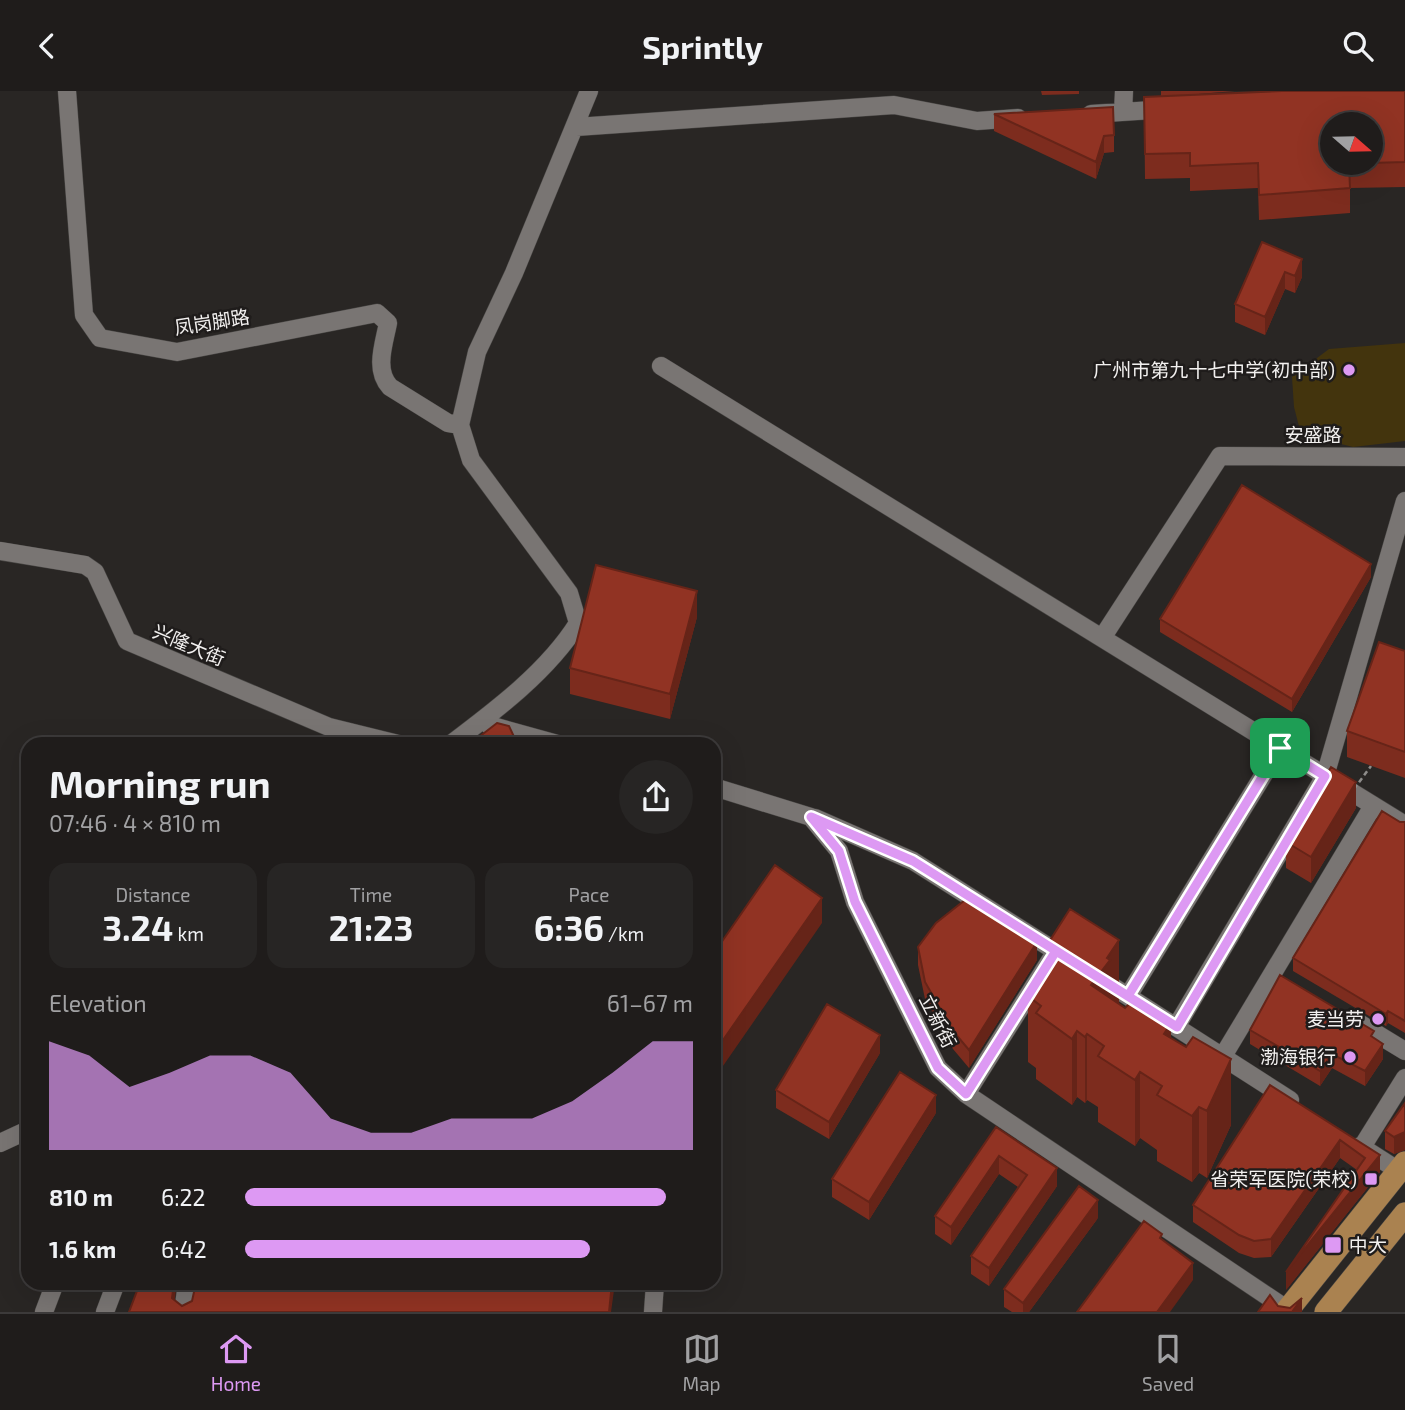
<!DOCTYPE html>
<meta charset="utf-8">
<style>
:root{--surface:#1f1c1b;--page:#272524;--text:#f1f3f6;--muted:#a1a1a3;--line:#3c3a3a;--accent:#dd99f3}
body{margin:0;font-family:"Exo 2","Noto Sans SC",sans-serif;background:var(--page);color:var(--text);height:100vh;display:flex;flex-direction:column;font-size:26px;white-space:nowrap}
*{box-sizing:border-box;margin:0}
p{font-size:23px;color:var(--muted)}
.icon{flex:none;width:38px;height:38px;fill:none;stroke:currentColor;stroke-width:2;stroke-linecap:round;stroke-linejoin:round}
.map{position:relative;flex:1;overflow:hidden}
.panel{position:absolute;left:21px;top:646px;width:700px;height:553px;display:flex;flex-direction:column;background:var(--surface);border-radius:21px;box-shadow:0 7px 28px #0002,0 0 0 2px var(--line)}
.panel>*{flex:none}
.needle{width:46px;rotate:110deg}
.controls{position:absolute;left:1320px;top:21px;display:grid;gap:14px}
.controls a{display:grid;place-items:center;width:63px;height:63px;border-radius:50%;background:var(--surface);box-shadow:0 7px 28px #0002,0 0 0 2px var(--line);font-size:35px}
.pin{position:absolute;display:grid;place-items:center;width:60px;height:60px;color:#fff;margin:-30px;border-radius:14px;box-shadow:0 4px 10px #0006}
.round{display:grid;place-items:center;flex:none;width:74px;height:74px;border-radius:37px;background:var(--page)}
.overview{display:flex;align-items:center;justify-content:space-between;height:119px;padding:0 28px}
h1{font-size:38px;font-weight:700;line-height:52px}
.figures{display:grid;grid-template-columns:repeat(3,1fr);gap:10px;height:119px;padding:7px 28px}
.figures div{display:grid;align-content:center;border-radius:18px;background:var(--page);text-align:center}
.figures b{font-size:35px;font-weight:700}
.figures small{font-size:19px;font-weight:400}
.figures p{font-size:19px}
.chart{height:196px;padding:14px 28px}
.chart p{display:flex;justify-content:space-between}
.chart svg{width:100%;height:126px;margin-top:7px;fill:var(--accent);opacity:.7}
ul{padding:0 28px;list-style:none;font-size:23px}
li{display:grid;grid-template-columns:112px 84px 1fr;align-items:center;height:52px}
li i{height:18px;border-radius:9px;background:var(--accent)}
header{display:flex;justify-content:space-between;align-items:center;height:91px;padding:0 28px;background:var(--surface);font-size:32px;font-weight:700}
.menu{display:flex;justify-content:space-around;align-items:center;height:98px;border-top:2px solid var(--line);background:var(--surface);font-size:19px;color:var(--muted)}
.menu a{display:grid;justify-items:center;gap:4px}
.menu .current{color:var(--accent)}
.map>svg:first-child{display:block}
.green{fill:#43340d}
.lines{fill:none;stroke-linecap:round;stroke-linejoin:round}
.minor-casing{stroke:#474543;stroke-width:19}
.major-casing{stroke:#474543;stroke-width:24}
.minor{stroke:#797573;stroke-width:18}
.major{stroke:#aa8250;stroke-width:23}
.path-bridge{stroke:#8f8d8b;stroke-width:2.5;stroke-dasharray:5 3.5;stroke-linecap:butt}
.wall{fill:#7d2c1e}
.shaded-wall{fill:#662418}
.building{fill:#913323;stroke:#662418;stroke-width:2}
.route-casing{stroke:#fff;stroke-width:14}
.route{stroke:#dd99f3;stroke-width:9}
.poi-dot{fill:#dd99f3;stroke:#1f1c1b;stroke-width:2.5}
.labels{text-anchor:middle;stroke-width:5;stroke-linejoin:round;paint-order:stroke}
.street-label{font-size:19px;fill:#f2f0ef;stroke:#1f1c1b}
.poi-label{font-size:19px;fill:#f2f0ef;stroke:#1f1c1b;text-anchor:end}
</style>
<header><svg class="icon" aria-label="back" viewBox="0 0 24 24"><path d="M15 5l-7 7 7 7"/></svg>Sprintly<svg class="icon" aria-label="search" viewBox="0 0 24 24"><circle cx="10" cy="10" r="6"/><path d="M15 15l6 6"/></svg></header>
<div class="map">
<svg width="1405" height="1221" viewBox="0 0 1405 1221">
<rect width="100%" height="100%" fill="#292624"/>
<path class="green" d="M1405 252V350L1353 356 1301 343 1294 316 1292 286 1329 258Z"/>
<g class="lines">
<g class="minor-casing">
<path id="minor" d="M67 0 84 224 100 247 177 261 377 222 388 232C384 253 374 279 390 296L448 332 460 334
M1123 21 1124 0
M1091 23 1168 18
M576 36 894 14 977 30 1018 27
M661 275 1405 734
M0 460 85 474 95 481 127 550 329 636 398 653
M1102 547 1220 365 1405 366
M489 634 557 653
M451 653C496 619 548 580 578 532L569 502 471 369 460 334 477 261 514 182 589 0
M714 696 811 726 839 760 855 811 938 977 966 1003 1288 1219
M815 727 913 770 1065 866
M1101 888 1290 1009
M1128 905 1280 657
M1354 929 1405 960
M1176 936 1325 685 1405 410
M1223 965 1373 715
M966 1003 1056 860
M0 1052 28 1039
M1360 1055 1399 1080
M1362 1056 1405 987
M44 1221 55 1192
M105 1221 116 1192
M183 1221 187 1192
M653 1221 655 1192"/>
</g>
<g class="major-casing">
<path id="major" d="M1286 1221 1405 1072
M1326 1221 1405 1123"/>
</g>
<use href="#minor" class="minor"/>
<use href="#major" class="major"/>
<path class="path-bridge" d="M1354 698 1371 675"/>
</g>
<path class="wall" d="M1041 0H1079V3L1042 4Z
M1161 0H1235L1186 4 1405 0V96L1350 97V122L1259 129 1258 97 1190 100V87L1145 88 1144 6H1161Z
M994 23 1114 44V61L1104 62 1096 88 994 40Z
M1262 151 1302 186 1295 202 1285 198 1265 244 1235 231V213Z
M1371 486 1292 621 1160 541V528Z
M697 526 670 628 570 603V577Z
M1405 560V687L1347 666V640Z
M1356 717 1311 792 1286 777V751Z
M1400 731H1405V942L1388 932 1386 935 1293 880V867Z
M1070 818 1119 913 1171 947 1231 1034 1207 1087 1199 1082 1192 1091 1157 1070V1059L1140 1047 1135 1055 1098 1031V1016L1087 1009 1085 1012 1077 1006 1072 1014 1036 988V977L1028 971V905L1047 878V854Z
M918 856 1037 869 969 977 953 958 925 908 918 874Z
M1250 939 1374 947 1383 968 1365 995 1332 977 1320 995 1250 953Z
M880 962 829 1048 776 1017V999Z
M1270 994 1380 1064V1081L1286 1199 1357 1079 1340 1067 1271 1166 1254 1167 1239 1162 1193 1131V1114Z
M1405 1012V1059L1394 1063 1385 1058V1040Z
M936 1022 869 1129 832 1106V1088Z
M996 1036 1057 1095 989 1195 971 1183V1165L1018 1096 999 1083 951 1154 935 1143V1125Z
M1098 1127 1029 1221H1012L1004 1216V1198Z"/>
<path class="shaded-wall" d="M1104 45V62L1096 88V71Z
M1302 168V186L1295 202V185Z
M1285 181V198L1265 244V226Z
M1371 473V486L1292 621V608Z
M697 500V526L670 628V603Z
M1356 691V717L1311 792V766Z
M822 807V832L714 988V962Z
M1119 849V915L1091 894Z
M1037 851V869L969 977V959Z
M1388 920V932L1386 935V923Z
M1171 932V998L1164 943Z
M1077 940V1006L1072 1014V948Z
M1087 943V1009L1085 1012V946Z
M880 944V962L829 1048V1031Z
M1383 953V968L1365 995V980Z
M1332 963V977L1320 995V980Z
M1231 968V1034L1207 1087V1020Z
M1140 981V1047L1135 1055V989Z
M936 1004V1022L869 1129V1111Z
M1199 1016V1082L1192 1091V1025Z
M1405 1041V1059L1394 1063V1046Z
M1340 1049V1067L1271 1166V1148Z
M1380 1064V1081L1286 1199V1181Z
M999 1065V1083L951 1154V1136Z
M1057 1077V1095L989 1195V1177Z
M1098 1109V1127L1029 1221H1023V1212Z
M1193 1172V1189L1170 1221H1157Z
M174 1192H177L173 1221 172 1207Z
M612 1192H615L611 1221H609Z
M1302 1207V1221H1292Z"/>
<path class="building" d="M1282 0H1405V71L1370 72V33H1332V72H1366H1349L1350 97 1259 104 1258 72 1190 75V62L1145 63 1144 6Z
M1113 16 1114 44 1104 45 1096 71 994 23Z
M1262 151 1302 168 1295 185 1285 181 1265 226 1235 213Z
M1242 394 1371 473 1292 608 1160 528Z
M596 474 697 500 670 603 570 577Z
M1379 551 1405 560V661L1347 640Z
M497 632 509 635 516 650 512 653H470Z
M533 648 547 653H531Z
M1331 676 1356 691 1311 766 1286 751Z
M1382 720 1400 731H1405V930L1388 920 1386 923 1293 867Z
M775 774 822 807 714 962V862Z
M965 809 1037 851 969 959 953 940 925 891 918 856 936 832Z
M1070 818 1119 849 1107 867 1110 869 1091 894 1125 917 1135 907 1171 932 1164 943 1186 956 1193 946 1231 968 1207 1020 1199 1016 1192 1025 1157 1004 1162 995 1140 981 1135 989 1098 965 1104 955 1087 943 1085 946 1077 940 1072 948 1036 922 1041 915 1028 905 1059 861 1047 854Z
M1280 884 1374 940 1371 945 1383 953 1365 980 1332 963 1320 980 1250 939Z
M827 913 880 944 829 1031 776 999Z
M900 981 936 1004 869 1111 832 1088Z
M1270 994 1380 1064 1286 1181 1365 1067 1340 1049 1271 1148 1254 1150 1239 1144 1193 1114Z
M1405 1012V1041L1394 1046 1385 1040Z
M996 1036 1057 1077 989 1177 971 1165 1027 1084 999 1065 951 1136 935 1125Z
M1079 1095 1098 1109 1023 1212 1004 1198Z
M1144 1130 1162 1143 1160 1147 1193 1172 1157 1221H1077Z
M140 1192H174L172 1207 182 1215 192 1210 196 1192H612L609 1221H129Z
M1270 1204 1278 1215 1290 1217 1302 1207 1292 1221H1258Z"/>
<g class="lines">
<g class="route-casing">
<path id="route" d="M1280 657 1128 905 913 770 811 726 839 760 855 811 938 977 966 1003 1056 860 1177 936 1325 685 1280 657"/>
</g>
<use href="#route" class="route"/>
</g>
<g class="poi-dot">
<circle cx="1349" cy="279" r="7"/>
<circle cx="1378" cy="928" r="7"/>
<circle cx="1350" cy="966" r="7"/>
<rect x="1364" y="1081" width="14" height="14" rx="3.5"/>
<rect x="1324" y="1145" width="18" height="18" rx="3.5"/>
</g>
<g class="labels">
<g class="street-label">
<text transform="translate(212 231) rotate(-9)" y="7">凤岗脚路</text>
<text x="1313" y="351">安盛路</text>
<text transform="translate(189 554) rotate(23)" y="7">兴隆大街</text>
<text transform="translate(938 930) rotate(63)" y="7">立新街</text>
</g>
<g class="poi-label">
<text x="1335" y="286">广州市第九十七中学(初中部)</text>
<text x="1364" y="935">麦当劳</text>
<text x="1336" y="973">渤海银行</text>
<text x="1357" y="1095">省荣军医院(荣校)</text>
<text x="1349" y="1161" text-anchor="start">中大</text>
</g>
</g>
</svg>
<div class="controls">
<a><svg class="needle" viewBox="-14 -14 28 28"><path d="M0-13l5 13h-10z" fill="#e53935"/><path d="M0 13l5-13h-10z" fill="#a1a1a3"/></svg></a>
</div>
<div class="pin" style="left:1280px;top:657px;background:#1e9e55"><svg class="icon" aria-label="arrive" viewBox="0 0 24 24"><path d="M6 21V4h12l-3 4 3 4H6"/></svg></div>
<section class="panel">
<div class="overview"><div><h1>Morning run</h1><p>07:46 · 4 × 810 m</p></div><a class="round"><svg class="icon" aria-label="share" viewBox="0 0 24 24"><path d="M12 15V3M7 8l5-5 5 5M5 13v7h14v-7"/></svg></a></div>
<div class="figures">
<div><p>Distance</p><b>3.24<small> km</small></b></div>
<div><p>Time</p><b>21:23</b></div>
<div><p>Pace</p><b>6:36<small> /km</small></b></div>
</div>
<div class="chart"><p><span>Elevation</span>61–67 m</p>
<svg viewBox="0 0 160 44" preserveAspectRatio="none"><path d="M0 44V6L10 11L20 22L30 17L40 11L50 11L60 17L70 33L80 38L90 38L100 33L110 33L120 33L130 27L140 17L150 6L160 6V44z"/></svg>
</div>
<ul>
<li><b>810 m</b>6:22<i style="width:94%"></i></li>
<li><b>1.6 km</b>6:42<i style="width:77%"></i></li>
</ul>
</section>
</div>
<nav class="menu">
<a class="current"><svg class="icon" aria-label="home" viewBox="0 0 24 24"><path d="M3 11l9-7 9 7M6 9v11h12V9"/></svg>Home</a>
<a><svg class="icon" aria-label="map" viewBox="0 0 24 24"><path d="M3 6l6-2 6 2 6-2v14l-6 2-6-2-6 2zM9 4v14M15 6v14"/></svg>Map</a>
<a><svg class="icon" aria-label="saved" viewBox="0 0 24 24"><path d="M7 4h10v16l-5-4-5 4z"/></svg>Saved</a>
</nav>
